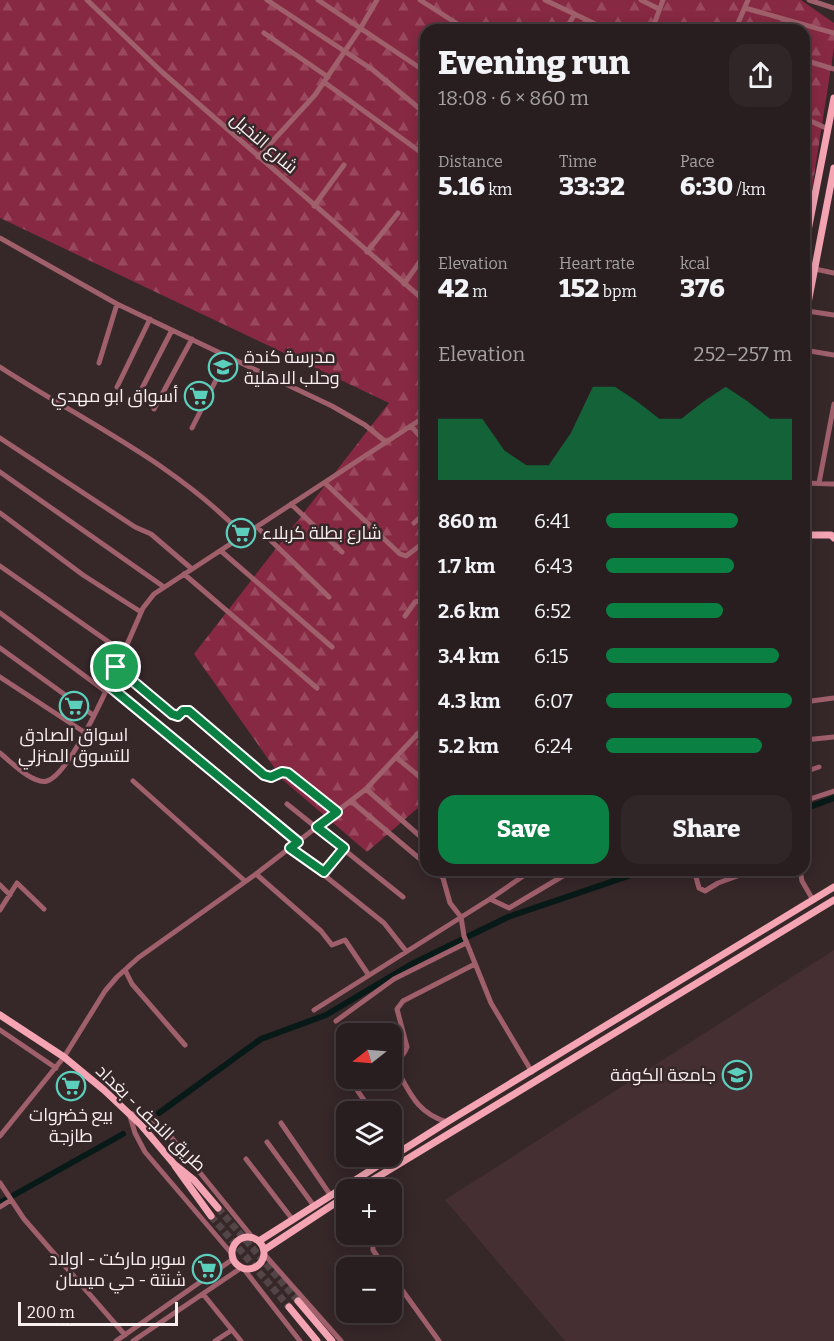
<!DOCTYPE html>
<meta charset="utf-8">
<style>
:root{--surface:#281d1f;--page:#302628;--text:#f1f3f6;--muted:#a5a2a4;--line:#443b3d;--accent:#0b8043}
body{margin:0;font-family:Bitter,Cairo,serif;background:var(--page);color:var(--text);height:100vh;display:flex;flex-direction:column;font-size:22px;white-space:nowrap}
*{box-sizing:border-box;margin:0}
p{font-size:20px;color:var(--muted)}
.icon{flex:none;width:33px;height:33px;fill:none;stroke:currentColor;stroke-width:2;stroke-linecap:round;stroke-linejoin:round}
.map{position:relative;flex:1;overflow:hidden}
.panel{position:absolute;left:420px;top:24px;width:390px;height:852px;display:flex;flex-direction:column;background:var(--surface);border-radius:18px;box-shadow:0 3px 15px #0003,0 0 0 2px var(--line)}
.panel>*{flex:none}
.needle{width:39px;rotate:253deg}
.tools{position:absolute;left:336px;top:1023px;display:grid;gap:12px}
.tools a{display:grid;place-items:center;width:66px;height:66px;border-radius:12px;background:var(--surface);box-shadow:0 3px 15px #0003,0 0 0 2px var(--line);font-size:30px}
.scale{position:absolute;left:18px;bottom:15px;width:160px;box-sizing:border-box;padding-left:6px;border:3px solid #f9eef0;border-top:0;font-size:16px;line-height:21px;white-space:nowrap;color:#f9eef0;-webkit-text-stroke:4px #362729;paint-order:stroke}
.pin{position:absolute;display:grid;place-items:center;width:51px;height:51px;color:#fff;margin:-26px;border:3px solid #fff;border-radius:50%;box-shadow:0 2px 6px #0007}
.round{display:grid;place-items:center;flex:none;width:63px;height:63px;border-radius:18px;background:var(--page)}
.summary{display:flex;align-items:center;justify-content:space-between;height:102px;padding:0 18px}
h1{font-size:33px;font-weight:800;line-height:45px}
.stats{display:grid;grid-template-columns:repeat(3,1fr);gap:9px;height:102px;padding:6px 18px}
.stats div{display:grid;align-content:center}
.stats b{font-size:26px;font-weight:800}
.stats small{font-size:16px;font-weight:400}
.stats p{font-size:16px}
.chart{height:168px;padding:12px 18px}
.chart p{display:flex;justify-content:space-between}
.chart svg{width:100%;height:108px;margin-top:6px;fill:var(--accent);opacity:.7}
.button{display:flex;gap:12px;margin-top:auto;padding:12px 18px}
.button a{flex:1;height:69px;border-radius:18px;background:var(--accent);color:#fff;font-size:24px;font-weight:800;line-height:69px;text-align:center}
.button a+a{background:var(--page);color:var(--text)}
ul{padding:0 18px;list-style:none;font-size:20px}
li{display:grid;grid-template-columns:96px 72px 1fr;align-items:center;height:45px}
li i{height:15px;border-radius:8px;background:var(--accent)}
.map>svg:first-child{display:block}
.built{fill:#452f33}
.forest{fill:url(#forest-firs)}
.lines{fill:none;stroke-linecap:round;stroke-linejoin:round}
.canal{stroke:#071a17;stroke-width:6}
.major-tunnel{stroke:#534547;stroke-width:7;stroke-dasharray:7 3.5;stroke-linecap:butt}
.minor{stroke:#9f5f6b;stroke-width:5}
.major{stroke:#f4a4b2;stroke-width:7}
.route-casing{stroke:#fff;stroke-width:12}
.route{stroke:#0b8043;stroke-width:8}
.labels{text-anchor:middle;stroke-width:5;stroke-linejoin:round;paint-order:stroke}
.street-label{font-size:18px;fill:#f9eef0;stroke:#362729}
.poi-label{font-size:18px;fill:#f9eef0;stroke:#362729;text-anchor:end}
</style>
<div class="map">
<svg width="834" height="1341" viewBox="0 0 834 1341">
<defs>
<pattern id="forest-firs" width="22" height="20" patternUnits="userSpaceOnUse" patternTransform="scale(1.5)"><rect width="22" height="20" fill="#872943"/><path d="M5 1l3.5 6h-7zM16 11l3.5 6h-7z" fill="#99485e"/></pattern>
</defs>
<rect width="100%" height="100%" fill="#362729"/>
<path class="built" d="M834 950V1341H565L445 1200Z"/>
<path class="forest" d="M0 0H801L834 23V48L804 240V30H426V801L367 852 283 780 194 654 389 403 0 218Z"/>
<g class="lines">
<path class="canal" d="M804 809 834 798
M469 936 508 917 643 871
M159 1113 261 1039 326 1015 410 965 461 940
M14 1195 123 1134
M0 1203 5 1200"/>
<path class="major-tunnel" d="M218 1208 298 1301
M211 1216 289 1307"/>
<path class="minor" d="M87 0 162 72 426 302
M267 0 373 70 426 114
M318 0 426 72
M420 0 467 30
M545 0 608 30
M641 0 659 9
M809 0 834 8
M745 8 834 33
M565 30 575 14
M652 30 663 0
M735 30 748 0
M264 33 328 77
M804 60 834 69
M324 82 426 156
M804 118 828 129
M258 157 315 95 360 29 377 0
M314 206 344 165
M0 238 117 304 332 406 365 425 386 442
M367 252 398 213
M815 269 834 273
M404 284 426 253
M807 311 834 315
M804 350 834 355
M99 363 117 304
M0 367C83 421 175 463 244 536
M117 387 150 319
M137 398 172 330
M154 409 192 339
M411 426 426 443
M192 428 228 356
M0 438 135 527 151 534 192 569
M0 472 164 587
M325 483 400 554 406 556 426 541
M804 483 834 484
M819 483 834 404
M291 504 342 552
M0 513 83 575 141 612
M414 523 426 512
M257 527 329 597
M221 551 332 647
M0 566 123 652
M184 574 317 688
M0 613 105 691
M405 616 415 602 426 599
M0 648 93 715
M116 667 172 714 178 716 183 711H189L264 775 271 777 282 772 288 773 337 812
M0 677 84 732
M108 685 298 842
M804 702 834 698
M417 734 426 742
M804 740 834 737
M0 753C10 761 33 785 47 781 75 773 129 639 143 608L154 594 426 416
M804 755 808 771
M397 758 426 782
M804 772 819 767
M133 781 245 881
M366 789 421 837H426
M351 801 426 864
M804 801 834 791
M287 804 403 897
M290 848 384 923 406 951
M434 870 443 878 450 903 461 917 464 936 491 1003 532 1072
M476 870 479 873
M590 870 598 873 626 870
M649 870 655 875 674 870
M694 870 699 888 705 891 718 883 754 870
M800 870 802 881 813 900
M324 872 344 848
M256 874 321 931 332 945 345 940 368 974
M0 885 10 895
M490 899 509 908 573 870
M0 910 17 883 44 909
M125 970 132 984 185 1045
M314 1010 490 899 532 870
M336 1021 394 979 466 943
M0 1030 56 1068
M349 1078 372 1112
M447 1122C417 1113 410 1093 396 1068 397 1059 404 1056 407 1047L397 1009 403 1001 475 964
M281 1123 331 1196
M0 1136 64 1057 105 991 117 977 138 958 256 874 366 789 426 725
M392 1137 402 1151
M267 1142 314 1206
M246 1159 293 1220
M376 1177V1190
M0 1183 24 1219 125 1335
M0 1207 11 1200
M372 1234 373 1250 385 1268
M232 1254 145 1152 135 1133 129 1113 150 1119 167 1132 253 1238
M264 1254 341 1341
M243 1268 300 1341
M392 1276 439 1341
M203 1294 241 1341
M116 1341 233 1259
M133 1341 241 1268
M215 1341 232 1330"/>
<path class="major" d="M804 251 834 98
M804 324 834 168
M804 535H831L834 538
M0 1015 64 1057 104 1090 141 1125 174 1164 194 1180 218 1208
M175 1166 211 1216
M356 1190 834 900
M232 1253a16 16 0 1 1 32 0a16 16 0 1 1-32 0Z
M259 1241 447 1122 834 887
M264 1250 346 1196
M298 1301 332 1341
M289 1307 317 1341"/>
</g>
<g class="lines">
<g class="route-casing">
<path id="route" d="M116 667 172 714 178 716 183 711H189L264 775 271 777 282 772 288 773 337 812 317 827 344 848 324 872 290 848 298 842 108 685Z"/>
</g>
<use href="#route" class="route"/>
</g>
<defs>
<g id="school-ring" transform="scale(1.5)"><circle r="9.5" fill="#362729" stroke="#5bcebc" stroke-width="1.5"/><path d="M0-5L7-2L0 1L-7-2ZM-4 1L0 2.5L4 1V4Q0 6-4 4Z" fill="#5bcebc"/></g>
<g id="supermarket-ring" transform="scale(1.5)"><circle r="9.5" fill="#362729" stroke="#5bcebc" stroke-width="1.5"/><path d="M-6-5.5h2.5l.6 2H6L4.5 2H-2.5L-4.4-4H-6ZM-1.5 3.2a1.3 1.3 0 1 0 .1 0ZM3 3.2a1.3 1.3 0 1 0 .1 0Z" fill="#5bcebc"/></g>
<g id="university-ring" transform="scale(1.5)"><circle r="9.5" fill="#362729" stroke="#5bcebc" stroke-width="1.5"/><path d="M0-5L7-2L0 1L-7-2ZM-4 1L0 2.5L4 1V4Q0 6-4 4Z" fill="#5bcebc"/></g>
</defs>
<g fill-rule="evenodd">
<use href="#school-ring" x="223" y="367"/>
<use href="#supermarket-ring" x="199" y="396"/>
<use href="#supermarket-ring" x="241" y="533"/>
<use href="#supermarket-ring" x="74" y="706"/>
<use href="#university-ring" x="737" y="1075"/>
<use href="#supermarket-ring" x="71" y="1086"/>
<use href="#supermarket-ring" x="207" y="1269"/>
</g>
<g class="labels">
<g class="street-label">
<text transform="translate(264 143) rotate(41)" y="6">شارع النخيل</text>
<text transform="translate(151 1118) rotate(44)" y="6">طريق النجف - بغداد</text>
</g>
<g class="poi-label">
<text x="244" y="363" text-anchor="start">مدرسة كندة<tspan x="244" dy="21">وحلب الاهلية</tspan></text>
<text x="178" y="402">أسواق ابو مهدي</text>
<text x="262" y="539" text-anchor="start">شارع بطلة كربلاء</text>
<text x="74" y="741" text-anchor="middle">اسواق الصادق<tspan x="74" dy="21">للتسوق المنزلي</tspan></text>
<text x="716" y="1081">جامعة الكوفة</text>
<text x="71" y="1121" text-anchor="middle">بيع خضروات<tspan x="71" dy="21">طازجة</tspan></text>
<text x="186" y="1265">سوبر ماركت - اولاد<tspan x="186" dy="21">شنتة - حي ميسان</tspan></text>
</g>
</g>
</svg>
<div class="tools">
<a><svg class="needle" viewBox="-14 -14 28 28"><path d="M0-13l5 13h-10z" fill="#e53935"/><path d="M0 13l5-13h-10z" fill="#a5a2a4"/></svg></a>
<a><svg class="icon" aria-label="layers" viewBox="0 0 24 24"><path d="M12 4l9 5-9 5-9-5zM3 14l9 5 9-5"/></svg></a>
<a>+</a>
<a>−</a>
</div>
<div class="scale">200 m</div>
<div class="pin" style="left:116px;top:667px;background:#1e9e55"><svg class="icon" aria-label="arrive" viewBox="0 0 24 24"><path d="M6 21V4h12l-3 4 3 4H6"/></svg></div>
<section class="panel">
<div class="summary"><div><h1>Evening run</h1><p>18:08 · 6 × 860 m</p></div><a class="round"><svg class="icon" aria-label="share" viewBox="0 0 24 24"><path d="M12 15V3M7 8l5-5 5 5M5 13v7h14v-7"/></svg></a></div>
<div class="stats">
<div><p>Distance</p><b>5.16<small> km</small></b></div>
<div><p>Time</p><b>33:32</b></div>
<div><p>Pace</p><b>6:30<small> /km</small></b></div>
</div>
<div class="stats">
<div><p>Elevation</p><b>42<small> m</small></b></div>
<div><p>Heart rate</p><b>152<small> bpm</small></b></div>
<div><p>kcal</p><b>376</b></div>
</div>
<div class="chart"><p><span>Elevation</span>252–257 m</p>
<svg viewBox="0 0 160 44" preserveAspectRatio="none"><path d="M0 44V19L10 19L20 19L30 32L40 38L50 38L60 25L70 6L80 6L90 12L100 19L110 19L120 12L130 6L140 12L150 19L160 19V44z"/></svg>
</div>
<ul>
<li><b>860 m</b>6:41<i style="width:71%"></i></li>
<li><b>1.7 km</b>6:43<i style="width:69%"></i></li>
<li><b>2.6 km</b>6:52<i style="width:63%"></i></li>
<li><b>3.4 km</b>6:15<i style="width:93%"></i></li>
<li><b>4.3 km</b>6:07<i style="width:100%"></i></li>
<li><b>5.2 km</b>6:24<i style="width:84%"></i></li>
</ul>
<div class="button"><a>Save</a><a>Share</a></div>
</section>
</div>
